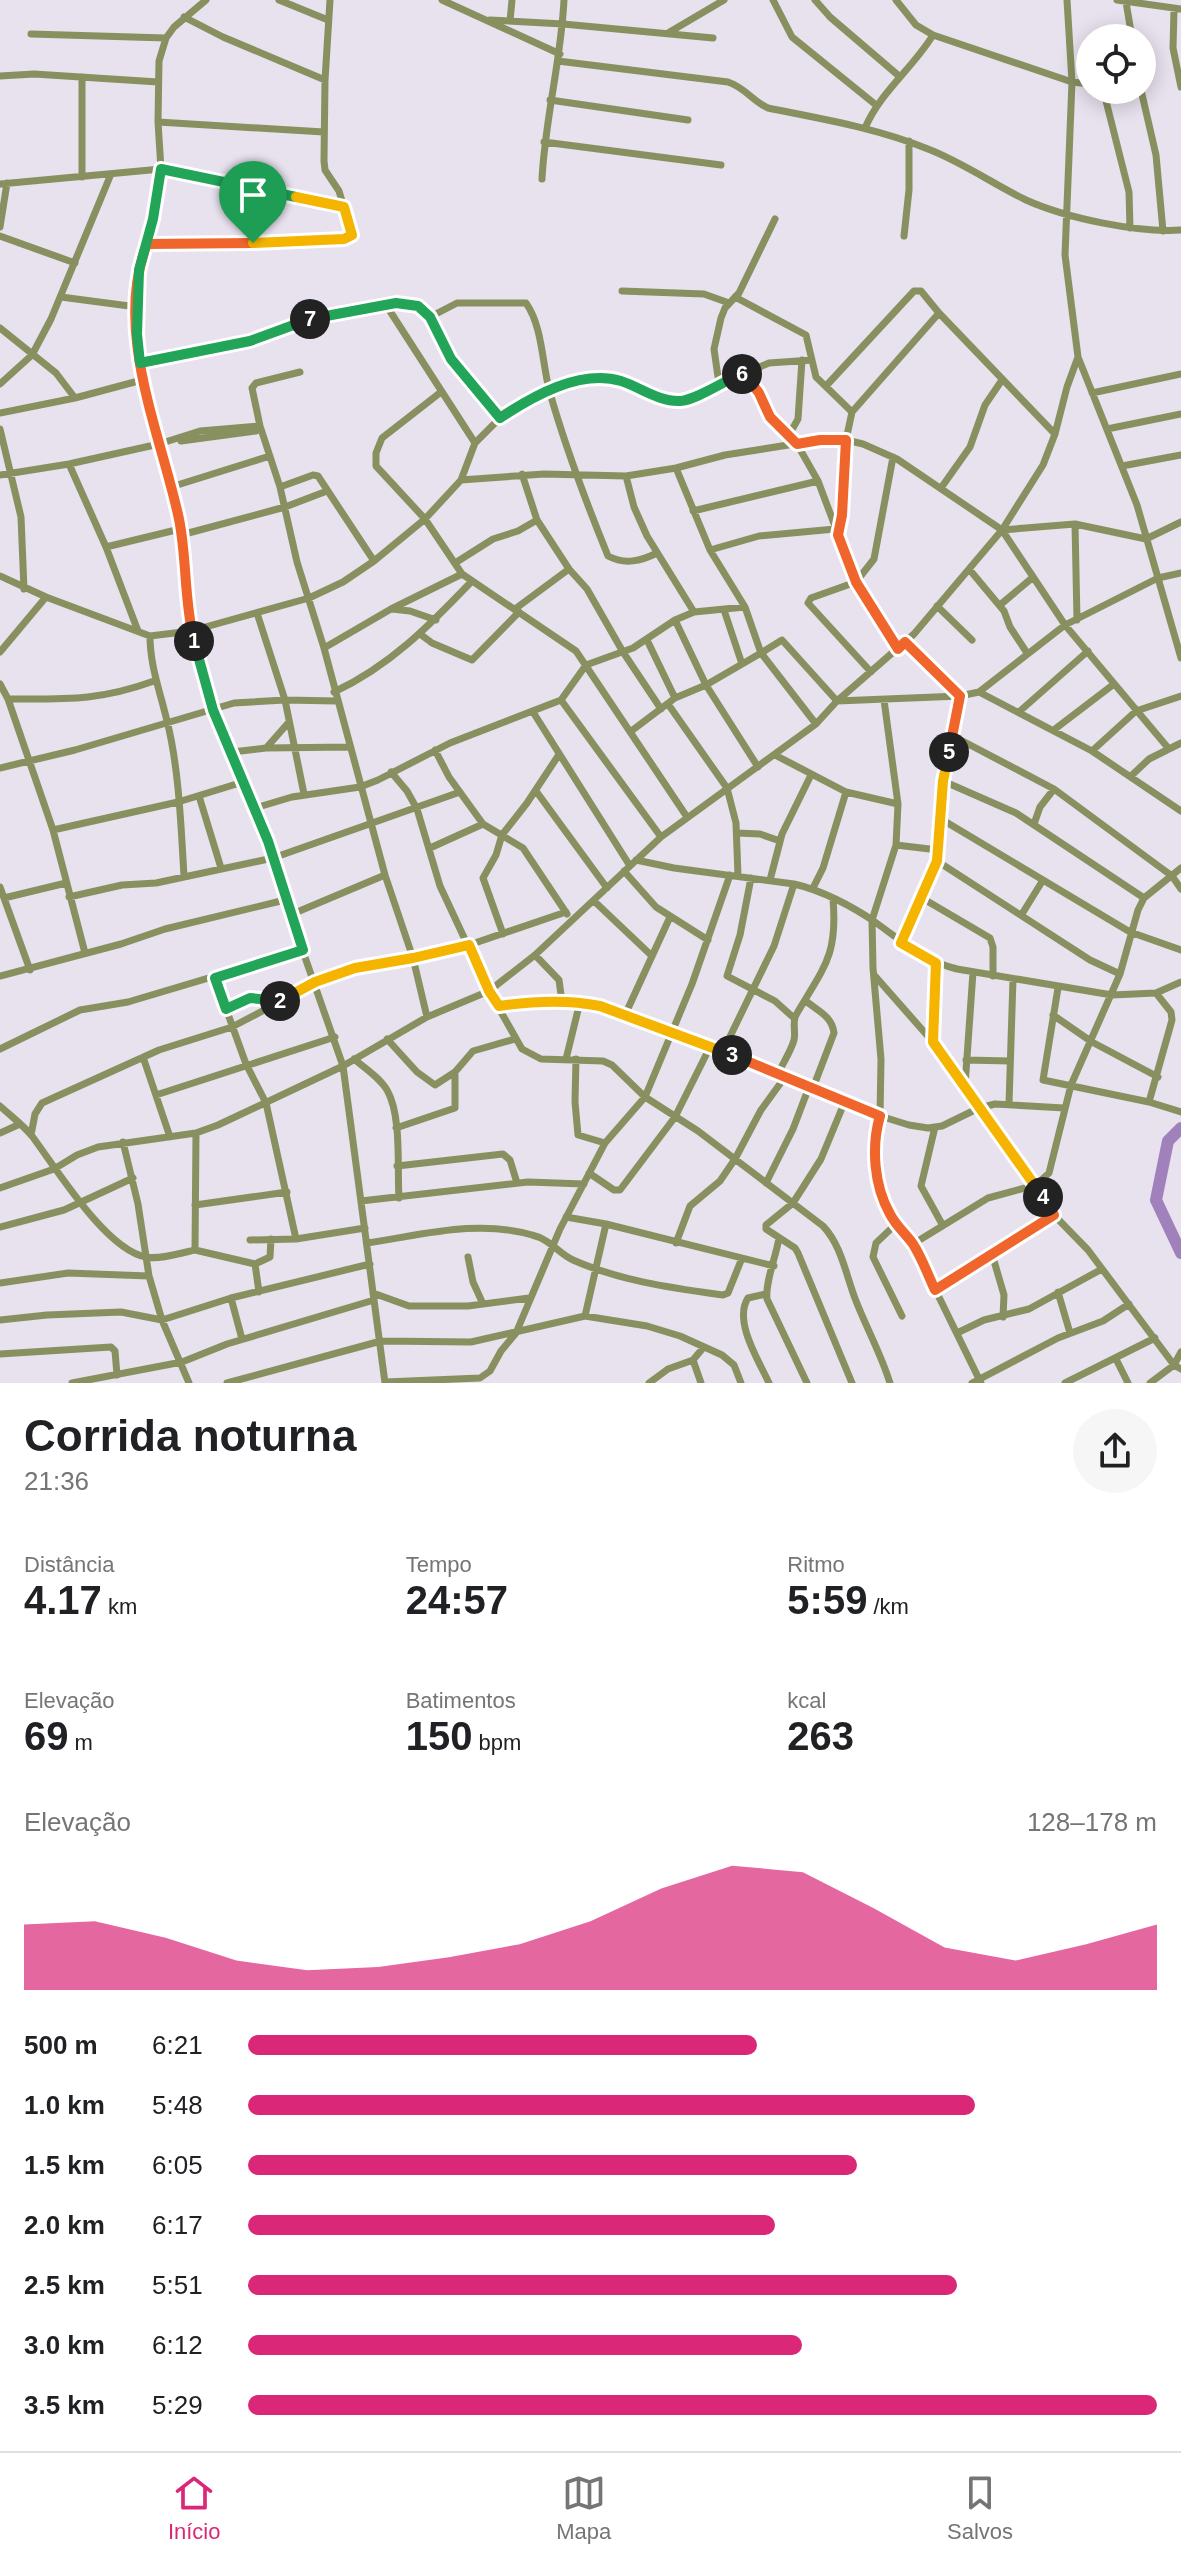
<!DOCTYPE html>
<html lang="pt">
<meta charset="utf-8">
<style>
:root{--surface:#fff;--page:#f6f6f6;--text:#202124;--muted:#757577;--line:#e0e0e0;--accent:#db2777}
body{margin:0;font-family:Arial,sans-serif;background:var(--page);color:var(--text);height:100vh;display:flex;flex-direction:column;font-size:30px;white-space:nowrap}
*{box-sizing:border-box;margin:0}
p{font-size:26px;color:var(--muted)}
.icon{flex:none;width:44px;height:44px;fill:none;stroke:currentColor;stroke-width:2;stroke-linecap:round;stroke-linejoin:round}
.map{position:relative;height:1383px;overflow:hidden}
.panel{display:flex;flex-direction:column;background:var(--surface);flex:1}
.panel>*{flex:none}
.tools{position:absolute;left:1076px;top:24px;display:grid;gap:16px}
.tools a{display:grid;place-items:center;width:80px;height:80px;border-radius:50%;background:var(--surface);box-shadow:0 4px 20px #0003;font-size:40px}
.pin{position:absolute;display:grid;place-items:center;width:68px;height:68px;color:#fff;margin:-82px -34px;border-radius:50% 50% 50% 0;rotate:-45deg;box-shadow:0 0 8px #0007}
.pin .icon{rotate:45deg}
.km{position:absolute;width:40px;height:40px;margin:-20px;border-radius:50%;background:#222;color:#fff;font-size:22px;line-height:40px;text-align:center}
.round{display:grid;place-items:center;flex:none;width:84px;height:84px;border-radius:42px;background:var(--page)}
.head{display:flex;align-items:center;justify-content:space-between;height:136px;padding:0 24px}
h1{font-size:44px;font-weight:600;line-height:60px}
.metrics{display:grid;grid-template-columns:repeat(3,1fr);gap:12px;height:136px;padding:8px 24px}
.metrics div{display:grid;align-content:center}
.metrics b{font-size:40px;font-weight:600}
.metrics small{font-size:22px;font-weight:400}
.metrics p{font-size:22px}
.chart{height:224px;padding:16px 24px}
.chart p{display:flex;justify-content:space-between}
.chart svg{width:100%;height:144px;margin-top:8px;fill:var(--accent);opacity:.7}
ul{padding:0 24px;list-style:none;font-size:26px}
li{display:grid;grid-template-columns:128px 96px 1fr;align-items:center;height:60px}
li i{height:20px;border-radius:10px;background:var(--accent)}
.tabs{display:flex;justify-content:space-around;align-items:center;height:112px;border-top:2px solid var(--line);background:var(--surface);font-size:22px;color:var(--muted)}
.tabs a{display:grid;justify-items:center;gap:4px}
.tabs .active{color:var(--accent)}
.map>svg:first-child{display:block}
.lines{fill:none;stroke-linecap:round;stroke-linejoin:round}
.river{stroke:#a181bb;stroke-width:12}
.minor{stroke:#889060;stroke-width:7}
.split-1-casing{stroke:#fff;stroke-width:16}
.split-2-casing{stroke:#fff;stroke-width:16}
.split-3-casing{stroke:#fff;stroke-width:16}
.split-4-casing{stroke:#fff;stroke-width:16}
.split-5-casing{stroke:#fff;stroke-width:16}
.split-6-casing{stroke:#fff;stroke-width:16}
.split-7-casing{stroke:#fff;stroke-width:16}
.split-8-casing{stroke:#fff;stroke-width:16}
.split-9-casing{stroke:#fff;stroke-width:16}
.split-1{stroke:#f0652b;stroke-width:10}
.split-2{stroke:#22a559;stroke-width:10}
.split-3{stroke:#f5b400;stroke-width:10}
.split-4{stroke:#f0652b;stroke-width:10}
.split-5{stroke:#f5b400;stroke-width:10}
.split-6{stroke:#f0652b;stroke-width:10}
.split-7{stroke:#22a559;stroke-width:10}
.split-8{stroke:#22a559;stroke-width:10}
.split-9{stroke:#f5b400;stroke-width:10}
</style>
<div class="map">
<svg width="1181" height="1383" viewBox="0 0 1181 1383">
<rect width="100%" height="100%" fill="#e8e1ee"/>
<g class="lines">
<path class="river" d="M1181 1128 1168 1141 1156 1200 1181 1253"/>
<path class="minor" d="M206 0 174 27 166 38 159 61 158 122 161 169 138 281 137 334 142 380 179 520 191 631 202 670 213 710 268 841 285 900 343 1066 385 1383
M279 0 328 20
M442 0 560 54
M773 0 792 37 876 105
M815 0 830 17 899 76
M896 0 916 25 933 35 1072 82 1090 84
M1117 0 1181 9
M1126 2 1132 38
M1174 10 1173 48 1181 87
M184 17 223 37 325 80
M490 20 563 24 713 38
M510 21 512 0
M668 33 724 0
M31 34 166 38
M558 61 728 82C746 88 752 101 768 108 822 119 877 128 928 149 962 162 993 184 1026 200 1066 218 1137 233 1181 230
M0 76 34 74 158 82
M1101 90 1105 97 1129 192 1130 228
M1141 90 1156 155 1163 231
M550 100 688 120
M158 122 324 132
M865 128C881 91 913 68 933 35
M544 142 721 165
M82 177V77
M542 179C545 119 561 61 564 0
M0 184 161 169 344 207
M0 227 7 183
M0 236 75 263
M904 236 909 190V141
M147 244 329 240 350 238 352 235 339 191 325 170 324 161 325 80 330 0
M622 291 704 294 729 303
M61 297 137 307
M735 297 806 335 816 377 852 412
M386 305 475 443
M430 317 457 303H526C543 327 542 365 550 393 566 449 586 502 608 556 625 565 641 561 657 553
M0 328 56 373 75 398
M1078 357 1137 505 1181 658
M140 363 250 341 301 322 334 313 403 303 418 306 430 317 451 359 500 418
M300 372 256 383 252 388 260 426 280 487 297 562 324 648 385 875 413 958 427 1017
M744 373 759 393 770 417 797 444 818 481 856 582 898 649
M0 384 32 355 51 319 111 174
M719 384 714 349 721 318 725 308 739 293 775 219
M826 386 914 291H921L939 313
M441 392 382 438 376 453V466L425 519 462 574 576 651 687 817
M1092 393 1181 374
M0 413 75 398 142 380
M0 429 21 517 24 589
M1107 429 1181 414
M789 435 798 419 802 360
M181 441 256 431
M69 464 106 547 138 631
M1122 466 1181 455
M676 468 710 550 745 607
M0 475 69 464 159 444 200 431 260 426
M626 476 634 507 647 536 694 612 745 607 761 653 782 640 837 701 960 696 979 692 1065 625 1158 578 1181 573
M461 480 475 443 500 418 536 396 560 385 615 380 659 397 680 401 769 363 812 360
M171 487 270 456
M280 487 313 475 318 476 374 561
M941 488 970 447 985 405 1002 380
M693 511 818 481
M537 520 569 569 587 589 623 652 661 709
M1075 524 1077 620
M1002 530 1075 524 1146 539 1181 522
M181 535 285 507 327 491
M838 535 842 515 846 440 852 412 939 313 1055 434
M106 547 180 529
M710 550 759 536 835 529
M455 563 493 539 518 531 537 520 522 474
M969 569 1004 611 1010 627 1027 653
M0 576 46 597 150 636 191 631 309 598 343 582 374 561 425 519 461 480 544 474 626 476 676 468 725 455 820 440H846L863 444 897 459 1002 530 1065 625 1169 749
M1000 605 1032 578
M937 606 972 640
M392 609 410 611 436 620
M515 609 569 569
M724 610 742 664
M257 613 285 700 304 794
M675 620 706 685 758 767
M420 634 432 643 472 660 519 612
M150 636C150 666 160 691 167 721 179 768 181 827 184 876
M647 640 675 698
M324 648 391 609 462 574
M0 652 46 597
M871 672 808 603 811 598 856 582 874 559 893 457
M0 684 8 699 53 830 85 953
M334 692C390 666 430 625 472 581
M979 692 1092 751 1181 811
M8 699C66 699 99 701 154 681
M884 700 898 804 896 845 872 920 873 968 881 1059 880 1116 874 1141 875 1154 881 1194 890 1215 913 1244 981 1383
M668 704 727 788 736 823 738 876
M1020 711 1088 651
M533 712 630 866
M1055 729 1114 684
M630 732 675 698 706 685 761 653 816 724
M953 736 1054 789 1172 876 1181 889
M267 747 289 722
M435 750 449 777 483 824 523 848 567 914
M1092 751 1136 711 1181 696
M232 752 266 748 350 747
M775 755 846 792 898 804
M0 768 75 750 234 703 285 700 337 701
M391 772 407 791 417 809 440 886 489 991 522 1049 541 1059 603 1061 612 1065 645 1097 698 1131 823 1226C842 1246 846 1276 856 1301 867 1329 881 1354 890 1383
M1131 776 1149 759 1181 743
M943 781 1016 813 1144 898
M536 791 607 888
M199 796 221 868
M255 808 292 797 360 787 378 780 450 743 561 700
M941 819 1130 932 1181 950
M1034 824 1040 807 1054 789
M53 830 178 802 243 782
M737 833 760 834 780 841
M661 837 561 700 586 665 633 648 675 620 694 612
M896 845 938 850
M430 848 483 824
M636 860 674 868 794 884C821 890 852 906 875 922 903 942 922 960 957 969L1112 995 1156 993 1181 982
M937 861 1090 960 1120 974
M624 871 656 907 708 940
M751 878 740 935 727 976 775 1001 794 1018
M770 880 782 834 811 775
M0 887 30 970
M813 888 823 868 846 792
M69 897 122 885 156 883 273 858 460 792
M4 898 66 883
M922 898 990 938 993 947V976
M594 901 652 956
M1022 914 1043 880
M290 915 385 875
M503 934 483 878 496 855 502 835 527 803 558 756
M901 943 937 861 943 781 960 696 905 642
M535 955 559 980 562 1002
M0 976 121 944 165 929 285 900
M875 976 933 1042 1036 1185 1054 1215 1088 1250 1174 1365 1181 1369
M215 978 246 1064 266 1103 296 1239 365 1228
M1058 988 1043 1080 1149 1102 1181 1112
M806 1001C818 1011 832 1016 834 1033L813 1088
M499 1006 562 1002 600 1006 670 1034 723 1051 880 1116 909 1125 928 1128 942 1126 979 1108 995 1104 1064 1108
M226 1009 250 998 280 1001
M625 1015 670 917
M1053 1015 1092 1042 1158 1077
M387 1039 417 1072 435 1085 455 1072 473 1051 515 1039
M933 1042 936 963
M0 1049 80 1010 128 1002 303 950
M723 1051 774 946 794 884
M143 1057 170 1137
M354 1059C365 1068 380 1078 387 1090 402 1116 397 1168 399 1198
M566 1059 580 1002
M576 1059 575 1102 578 1135 605 1143
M966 1060 1010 1061
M778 1074C783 1063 791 1051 794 1040 796 1032 792 1022 796 1015 823 968 838 957 833 899
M965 1086 973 972
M156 1095 335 1037
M845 1101 821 1159 793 1203 766 1225V1229L795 1248 798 1253 852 1383
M1149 1102 1172 1020 1171 1012 1156 993
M1009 1104 1013 979
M0 1106C11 1116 23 1125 32 1136 56 1168 106 1250 146 1257 159 1260 181 1253 195 1250L196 1133
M935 1127 921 1186 942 1224
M396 1128 455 1108V1072
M0 1133 20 1124
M31 1135 35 1114 42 1103 159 1050 232 1027 329 976 355 968 413 958 469 945 566 912
M123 1142 138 1204 149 1276 162 1320 189 1383
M397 1166 503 1154 510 1160 517 1183
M589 1173 614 1190H620L675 1117 710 1047
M766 1183 793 1129 809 1087
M0 1188 54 1169 77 1155 98 1147 196 1133 218 1125 343 1066 427 1017 489 991 535 955 661 837 816 724 837 701 914 634 1002 530 1043 465 1055 434 1067 387 1078 357 1065 255 1072 82 1067 0
M361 1201 528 1182 584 1184
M195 1205 287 1192
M566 1217 606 1224 774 1266
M896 1224 876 1243 873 1257 902 1316
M0 1227 64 1210 133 1178
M779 1238C776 1257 765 1282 767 1299L807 1383
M250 1240 296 1239
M367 1243C422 1235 478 1219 532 1235 550 1239 558 1253 573 1260 620 1281 673 1288 723 1295L728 1293 742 1258
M676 1243 690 1206 720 1181 735 1159 761 1110 785 1077
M913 1244 988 1198 1036 1185 1049 1173 1071 1085 1120 974 1138 910 1144 898 1181 868
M195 1250 255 1264 270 1257 271 1239
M992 1254 1004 1295 1003 1317
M468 1257 473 1282 483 1304
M255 1264 259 1292
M0 1283 68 1273 149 1276
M935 1290 1054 1215
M1058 1292 1070 1333
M373 1293 409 1306H468L529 1298
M766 1294 748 1298C733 1321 759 1361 769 1383
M231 1298 242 1339
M585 1316 606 1224
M0 1320 47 1315 121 1312 162 1320 231 1298 370 1264
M957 1333 984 1320 1029 1309 1102 1269
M0 1354 111 1347 115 1351 117 1375
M1116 1359 1128 1383
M385 1382 480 1378 490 1371 501 1351 516 1333 560 1229 605 1143 645 1097 692 984 730 875
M72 1383 182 1362 227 1344 374 1300
M227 1383 381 1341 471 1342 585 1316 647 1326 680 1336 722 1355 734 1365 741 1383
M649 1383 668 1369 693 1360
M701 1383 693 1360 703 1348
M972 1383 1058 1338 1103 1321 1129 1304
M1065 1383 1155 1338
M1150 1383 1174 1365 1181 1352"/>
</g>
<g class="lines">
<g class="split-1-casing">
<path id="split-1" d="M194 641C184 601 187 559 179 519 161 434 113 331 147 244L253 243"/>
</g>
<g class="split-2-casing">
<path id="split-2" d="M194 641 213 710 268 841 303 950 215 978 226 1009 250 998 280 1001"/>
</g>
<g class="split-3-casing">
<path id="split-3" d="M280 1001 315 982 355 968 413 958 469 945 489 991 499 1006C533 1001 566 999 600 1006L732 1055"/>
</g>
<g class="split-4-casing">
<path id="split-4" d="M732 1055 880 1116C871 1147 874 1186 890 1214 896 1226 906 1234 913 1244 922 1258 928 1275 935 1290L1054 1215 1043 1197"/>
</g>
<g class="split-5-casing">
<path id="split-5" d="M949 752 943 781 937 861 901 943 936 963 933 1042 1043 1197"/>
</g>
<g class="split-6-casing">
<path id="split-6" d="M742 374 744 373 759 393 770 417 797 444 820 440H846L842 515 838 535 856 582 898 649 905 642 960 696 949 752"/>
</g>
<g class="split-7-casing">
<path id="split-7" d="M310 319 396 303 418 306 430 317 451 359 500 418C533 396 580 369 621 381 640 387 659 402 680 401 697 400 725 380 742 374"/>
</g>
<g class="split-8-casing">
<path id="split-8" d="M296 197 161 169 153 219 139 270 137 334 140 363 250 341 310 319"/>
</g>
<g class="split-9-casing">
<path id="split-9" d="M253 243 344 239 352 235 344 207 296 197"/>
</g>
<use href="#split-1" class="split-1"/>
<use href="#split-2" class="split-2"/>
<use href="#split-3" class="split-3"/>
<use href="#split-4" class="split-4"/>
<use href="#split-5" class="split-5"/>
<use href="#split-6" class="split-6"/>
<use href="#split-7" class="split-7"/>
<use href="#split-8" class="split-8"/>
<use href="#split-9" class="split-9"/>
</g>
</svg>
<div class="tools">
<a><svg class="icon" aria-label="locate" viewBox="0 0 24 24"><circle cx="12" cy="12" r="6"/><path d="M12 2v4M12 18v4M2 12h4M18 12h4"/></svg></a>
</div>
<div class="pin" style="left:253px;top:243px;background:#1e9e55"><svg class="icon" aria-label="arrive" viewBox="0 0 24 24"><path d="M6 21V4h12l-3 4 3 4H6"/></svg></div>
<b class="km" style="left:194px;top:641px">1</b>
<b class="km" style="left:280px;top:1001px">2</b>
<b class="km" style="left:732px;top:1055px">3</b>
<b class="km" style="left:1043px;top:1197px">4</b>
<b class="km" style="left:949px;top:752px">5</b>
<b class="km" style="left:742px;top:374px">6</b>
<b class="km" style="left:310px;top:319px">7</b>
</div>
<section class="panel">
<div class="head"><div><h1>Corrida noturna</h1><p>21:36</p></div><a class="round"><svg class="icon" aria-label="share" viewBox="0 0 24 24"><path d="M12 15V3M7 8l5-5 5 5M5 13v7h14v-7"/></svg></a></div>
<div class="metrics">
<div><p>Distância</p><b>4.17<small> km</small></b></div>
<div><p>Tempo</p><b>24:57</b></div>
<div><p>Ritmo</p><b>5:59<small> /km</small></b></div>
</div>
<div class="metrics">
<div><p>Elevação</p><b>69<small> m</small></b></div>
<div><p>Batimentos</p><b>150<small> bpm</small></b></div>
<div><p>kcal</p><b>263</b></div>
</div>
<div class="chart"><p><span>Elevação</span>128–178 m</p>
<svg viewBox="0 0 160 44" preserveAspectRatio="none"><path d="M0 44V24L10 23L20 28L30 35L40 38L50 37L60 34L70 30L80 23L90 13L100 6L110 8L120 19L130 31L140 35L150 30L160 24V44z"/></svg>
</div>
<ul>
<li><b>500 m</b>6:21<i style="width:56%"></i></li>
<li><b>1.0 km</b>5:48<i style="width:80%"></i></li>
<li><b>1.5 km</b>6:05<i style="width:67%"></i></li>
<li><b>2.0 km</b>6:17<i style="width:58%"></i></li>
<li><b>2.5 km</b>5:51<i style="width:78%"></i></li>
<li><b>3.0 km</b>6:12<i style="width:61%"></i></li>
<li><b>3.5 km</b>5:29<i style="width:100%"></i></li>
</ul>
</section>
<nav class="tabs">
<a class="active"><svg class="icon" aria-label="home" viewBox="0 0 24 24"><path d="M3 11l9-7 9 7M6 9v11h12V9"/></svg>Início</a>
<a><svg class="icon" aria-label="map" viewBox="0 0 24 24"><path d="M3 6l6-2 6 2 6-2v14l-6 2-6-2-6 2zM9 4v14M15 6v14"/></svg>Mapa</a>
<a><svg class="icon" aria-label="saved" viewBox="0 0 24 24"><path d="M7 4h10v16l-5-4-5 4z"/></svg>Salvos</a>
</nav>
